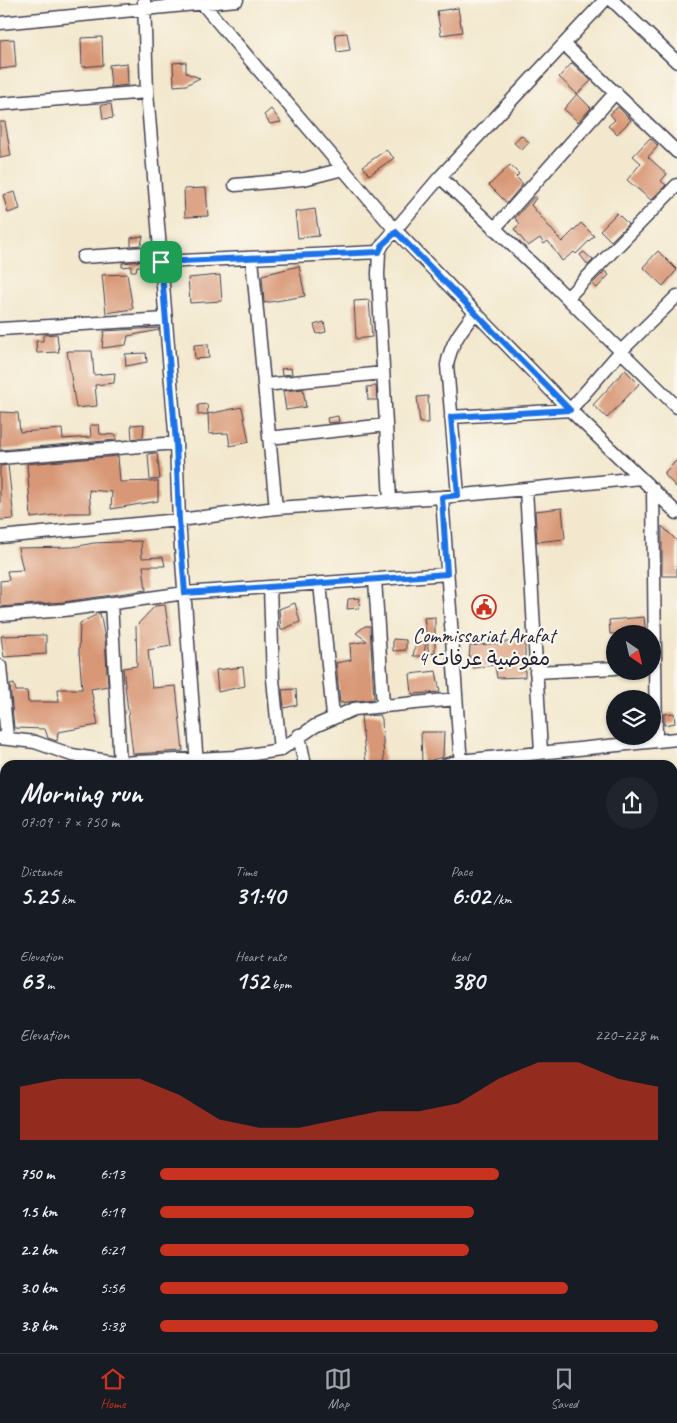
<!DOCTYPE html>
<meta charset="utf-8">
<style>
:root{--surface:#171b24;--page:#20242c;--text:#f1f3f6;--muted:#9ea1a6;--line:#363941;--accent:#c8321e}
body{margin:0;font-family:Caveat,"Playpen Sans Arabic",sans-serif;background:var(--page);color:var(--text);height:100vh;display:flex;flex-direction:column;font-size:19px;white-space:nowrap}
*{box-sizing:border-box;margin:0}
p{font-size:16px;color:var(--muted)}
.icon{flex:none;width:28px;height:28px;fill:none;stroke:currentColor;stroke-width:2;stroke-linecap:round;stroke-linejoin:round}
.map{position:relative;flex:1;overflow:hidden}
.drawer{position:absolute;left:0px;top:760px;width:678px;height:594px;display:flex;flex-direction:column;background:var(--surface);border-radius:15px 15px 0 0;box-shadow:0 1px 4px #0004}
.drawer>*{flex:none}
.needle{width:32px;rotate:146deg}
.controls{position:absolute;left:606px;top:625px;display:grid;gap:10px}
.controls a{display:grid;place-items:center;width:55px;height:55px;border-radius:50%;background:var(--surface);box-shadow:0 1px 4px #0004;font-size:25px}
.pin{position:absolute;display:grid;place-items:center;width:42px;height:42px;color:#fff;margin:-21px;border-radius:10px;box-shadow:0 2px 8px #0006}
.round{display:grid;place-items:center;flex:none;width:52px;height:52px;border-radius:26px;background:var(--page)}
.head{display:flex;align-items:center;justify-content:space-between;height:85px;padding:0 20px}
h1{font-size:28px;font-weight:700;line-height:38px}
.stats{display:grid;grid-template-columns:repeat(3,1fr);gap:8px;height:85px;padding:5px 20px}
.stats div{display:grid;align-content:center}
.stats b{font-size:25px;font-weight:700}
.stats small{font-size:14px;font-weight:400}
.stats p{font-size:14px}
.chart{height:140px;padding:10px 20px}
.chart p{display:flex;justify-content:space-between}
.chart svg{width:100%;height:90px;margin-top:5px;fill:var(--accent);opacity:.7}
ul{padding:0 20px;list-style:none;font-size:16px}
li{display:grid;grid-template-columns:80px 60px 1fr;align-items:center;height:38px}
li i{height:12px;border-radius:6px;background:var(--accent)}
.menu{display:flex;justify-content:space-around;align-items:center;height:70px;border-top:1px solid var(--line);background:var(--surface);font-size:14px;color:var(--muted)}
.menu a{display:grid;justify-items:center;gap:2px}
.menu .on{color:var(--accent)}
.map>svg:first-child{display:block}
.building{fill:#d89776}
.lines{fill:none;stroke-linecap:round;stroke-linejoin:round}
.minor-casing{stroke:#414051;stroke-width:15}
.minor{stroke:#fff;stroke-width:12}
.route-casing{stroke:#fff;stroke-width:10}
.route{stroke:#1a73e8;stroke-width:6}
.labels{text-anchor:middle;stroke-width:4.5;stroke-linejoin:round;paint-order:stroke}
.poi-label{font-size:20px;fill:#22223b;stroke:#fbf7ec}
</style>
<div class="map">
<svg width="677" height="1353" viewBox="0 0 677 1353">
<rect width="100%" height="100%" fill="#fbf7ec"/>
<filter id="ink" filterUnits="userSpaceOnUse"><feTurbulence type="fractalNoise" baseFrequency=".02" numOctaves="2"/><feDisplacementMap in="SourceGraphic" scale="10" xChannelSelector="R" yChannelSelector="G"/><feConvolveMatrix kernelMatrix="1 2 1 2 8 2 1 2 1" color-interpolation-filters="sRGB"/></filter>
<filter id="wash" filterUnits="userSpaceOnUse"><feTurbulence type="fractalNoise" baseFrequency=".0096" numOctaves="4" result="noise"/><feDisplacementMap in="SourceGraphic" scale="20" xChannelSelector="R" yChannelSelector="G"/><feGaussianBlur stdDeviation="1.12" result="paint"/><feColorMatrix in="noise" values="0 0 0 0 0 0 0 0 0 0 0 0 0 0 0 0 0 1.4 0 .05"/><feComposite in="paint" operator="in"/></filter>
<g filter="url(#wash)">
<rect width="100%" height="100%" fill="#f3e8ce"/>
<g id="blocks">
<path class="building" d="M458 8 462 32 441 35 437 11Z
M347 33 350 50 337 52 335 34Z
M102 37 103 65 82 67 81 38Z
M14 39 16 67 0 69V40Z
M186 62V73L200 78 186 85 174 86 173 63Z
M127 63 128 85 111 87 109 65Z
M572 63 591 81 577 94 559 77Z
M577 94 591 108 578 122 564 109Z
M111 104 113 118 103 119 101 105Z
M618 107 631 120 617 134 608 126 615 120 610 114Z
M271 109 281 122 270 124 264 115Z
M0 122H5L11 156 0 158Z
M521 135 529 142 522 150 514 143Z
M650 138 658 146 648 157 667 174 661 181 666 185 651 200 627 180 641 163 633 156Z
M386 150 394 158 369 175 363 166Z
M510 165 519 174 516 177 523 184 507 203 489 185Z
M206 188 208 216 185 217 184 189Z
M15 192 20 209 8 213 3 195Z
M535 196 536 198 531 205 562 242 581 223 594 236 576 254 574 252 562 261 548 241 544 244 540 238 528 246 514 229 520 224 515 218Z
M315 209 319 236 298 238 295 212Z
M617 213 628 224 611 241 600 230Z
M143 236 141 245 131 246V238Z
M658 251 677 270 663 286 643 267Z
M584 252 593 260 588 265 580 255Z
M143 261V266H137L136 271H131V266L122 267V263Z
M299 266 305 296 264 303 262 275Z
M605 271 609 275 597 288 592 284Z
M127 274 133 309 106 313 102 275Z
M220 275 222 301 190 303 188 278Z
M369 300 372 337 356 339 354 301Z
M324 322 326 332 317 334 314 325Z
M158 328 159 330 128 336 126 345 102 348 104 331Z
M57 334 59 352 37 353 36 341H43V335Z
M208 344 209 358 195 359 194 345Z
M67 351H92L94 375 115 373 114 383 95 385 97 406 76 408Z
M146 353 147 362 126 366 125 354Z
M291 368 292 374 282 375 281 369Z
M625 370 639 384 607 418 593 405Z
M376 386 377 400H368L367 387Z
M303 389 306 407 286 410 283 391Z
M428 396 429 423H420L417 397Z
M207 404 208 414 198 415V405Z
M242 407 249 442 230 446 228 433 209 434 208 414Z
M0 412 18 413 20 432 62 429 63 439 91 437 90 425H99L100 434 116 435V440L0 450Z
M338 416 339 422 328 423 327 418Z
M144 424 143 437 132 439 131 425Z
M157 453 160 479 150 480 148 454Z
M118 456 120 482 158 481V501L111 509 112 492 89 490 91 513H69L31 518 27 464Z
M677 460V488L665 475V472Z
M8 465 14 519 0 520V466Z
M562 508 565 539 537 542 535 511Z
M662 526 677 541V576H662Z
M141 541 142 558 163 557 165 566H143L146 590 63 602 0 607V581L9 580 7 571 23 570 18 548 73 547 94 543Z
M360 598 359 608 347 609 348 599Z
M295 603 300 622 281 630 279 609Z
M165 605 171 646 148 650 152 688 176 686 183 751 133 754 123 668 137 666 136 626 155 606Z
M100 613 105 639 108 686 91 689 98 725 58 732 57 741 48 738 45 729 14 728 10 685 14 684 16 691H27L28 702H59L58 689H82L79 651 80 623Z
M435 617V653L429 654 424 618Z
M644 617 646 634H610L609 620Z
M365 626H370L374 699 340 703 336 663 351 660 350 644 367 641 356 633Z
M46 635V654L4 657 1 636Z
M393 639 406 640V650L393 651Z
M426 640 424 656H413L416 642Z
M525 640V677L497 678 495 665 473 668 472 659 469 658 470 646Z
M243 667 245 686 218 692 216 670Z
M436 671 440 692 412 694 410 674Z
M296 689 297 705 284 708 282 690Z
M674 713 675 723 664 725V714Z
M380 715 382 719 384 762 366 763 361 716Z
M421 732H444L443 757 422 763Z"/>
</g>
</g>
<g filter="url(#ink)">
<use href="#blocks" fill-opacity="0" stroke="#414051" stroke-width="1"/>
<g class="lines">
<g class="minor-casing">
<path id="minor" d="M144 0 147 92 176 443 179 520 197 765
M612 0 677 62
M201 2 396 231 570 410 677 513
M0 23 237 0
M564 44 677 152
M0 104 147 92
M440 177 544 275 677 407
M235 185 304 179 343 169
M494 229 616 92
M83 257 161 252
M252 259 276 508
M161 262 379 252
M567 298 677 185
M0 329 166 319
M264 385 383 373
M451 417 570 410 621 351 677 296
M269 438 386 425
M0 458 176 443
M526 489 541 752
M653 489 656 741
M458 495 447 365C451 343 461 330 475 313
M442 497 461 765
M390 500 378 274 379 252 383 244 440 177 605 0
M0 537 179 520 276 508 442 497 641 478
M375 579 383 706
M320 583 333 716
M270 587 273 679 280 750
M111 603 120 765
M0 615 64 610 185 593 447 574
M0 666 7 737
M536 672 615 668
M299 735 305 765
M0 738 35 742 72 755 119 763 235 757 280 750 315 726 354 709 456 699
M445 765 460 761 677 739
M0 809H5
M0 970 5 969
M672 994 677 993
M0 1052 5 1051
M672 1238 677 1237
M0 1282 5 1311
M672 1309 677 1307
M0 1326 5 1325
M15 1349 17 1353
M209 1349 210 1353
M289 1349 290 1353
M374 1349 375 1353
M430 1349 431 1353
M486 1349 487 1353
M559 1349 561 1353
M180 1353 194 1349"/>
</g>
<use href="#minor" class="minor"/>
</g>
</g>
<g class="lines" filter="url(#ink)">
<g class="route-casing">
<path id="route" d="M396 232 570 410 451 417 458 495 442 497 447 574 185 593 179 520 176 443 161 262 379 252 383 244Z"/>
</g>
<use href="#route" class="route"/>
</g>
<defs>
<g id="civic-ring" transform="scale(1.25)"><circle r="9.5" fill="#fbf7ec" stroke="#c8321e" stroke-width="1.5"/><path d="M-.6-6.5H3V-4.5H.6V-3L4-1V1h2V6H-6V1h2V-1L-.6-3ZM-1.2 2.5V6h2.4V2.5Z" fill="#c8321e"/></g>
</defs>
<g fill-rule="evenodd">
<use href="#civic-ring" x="484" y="607"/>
</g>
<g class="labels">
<g class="poi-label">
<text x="484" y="642">Commissariat Arafat<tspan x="484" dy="23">4 مفوضية عرفات</tspan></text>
</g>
</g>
</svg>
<div class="controls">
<a><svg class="needle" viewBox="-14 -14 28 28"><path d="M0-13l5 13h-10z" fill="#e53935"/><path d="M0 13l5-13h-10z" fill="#9ea1a6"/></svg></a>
<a><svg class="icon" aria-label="layers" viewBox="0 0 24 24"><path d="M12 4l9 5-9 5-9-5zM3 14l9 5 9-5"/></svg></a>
</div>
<div class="pin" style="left:161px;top:262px;background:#1e9e55"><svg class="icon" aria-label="arrive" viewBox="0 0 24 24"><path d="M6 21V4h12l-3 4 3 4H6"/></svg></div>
<section class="drawer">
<div class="head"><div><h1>Morning run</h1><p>07:09 · 7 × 750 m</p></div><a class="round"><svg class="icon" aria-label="share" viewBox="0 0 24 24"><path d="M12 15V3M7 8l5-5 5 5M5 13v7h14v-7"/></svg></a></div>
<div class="stats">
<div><p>Distance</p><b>5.25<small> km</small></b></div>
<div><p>Time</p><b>31:40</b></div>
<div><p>Pace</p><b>6:02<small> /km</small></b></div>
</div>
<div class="stats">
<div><p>Elevation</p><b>63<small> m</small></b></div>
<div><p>Heart rate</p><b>152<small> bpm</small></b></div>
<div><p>kcal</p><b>380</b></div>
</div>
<div class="chart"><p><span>Elevation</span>220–228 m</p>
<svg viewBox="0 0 160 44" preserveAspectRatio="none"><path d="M0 44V18L10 14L20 14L30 14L40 22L50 34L60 38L70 38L80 34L90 30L100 30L110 26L120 14L130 6L140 6L150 14L160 18V44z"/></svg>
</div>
<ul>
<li><b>750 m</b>6:13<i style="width:68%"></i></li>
<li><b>1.5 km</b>6:19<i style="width:63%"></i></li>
<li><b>2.2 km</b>6:21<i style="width:62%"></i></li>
<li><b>3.0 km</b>5:56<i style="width:82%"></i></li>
<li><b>3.8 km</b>5:38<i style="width:100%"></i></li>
</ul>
</section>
</div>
<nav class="menu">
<a class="on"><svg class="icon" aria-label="home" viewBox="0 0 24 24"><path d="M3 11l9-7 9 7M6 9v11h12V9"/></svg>Home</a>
<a><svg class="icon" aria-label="map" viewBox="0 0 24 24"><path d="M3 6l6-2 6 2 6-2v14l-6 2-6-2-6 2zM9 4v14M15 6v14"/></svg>Map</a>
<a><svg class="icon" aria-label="saved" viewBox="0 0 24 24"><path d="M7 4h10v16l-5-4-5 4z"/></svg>Saved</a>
</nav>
